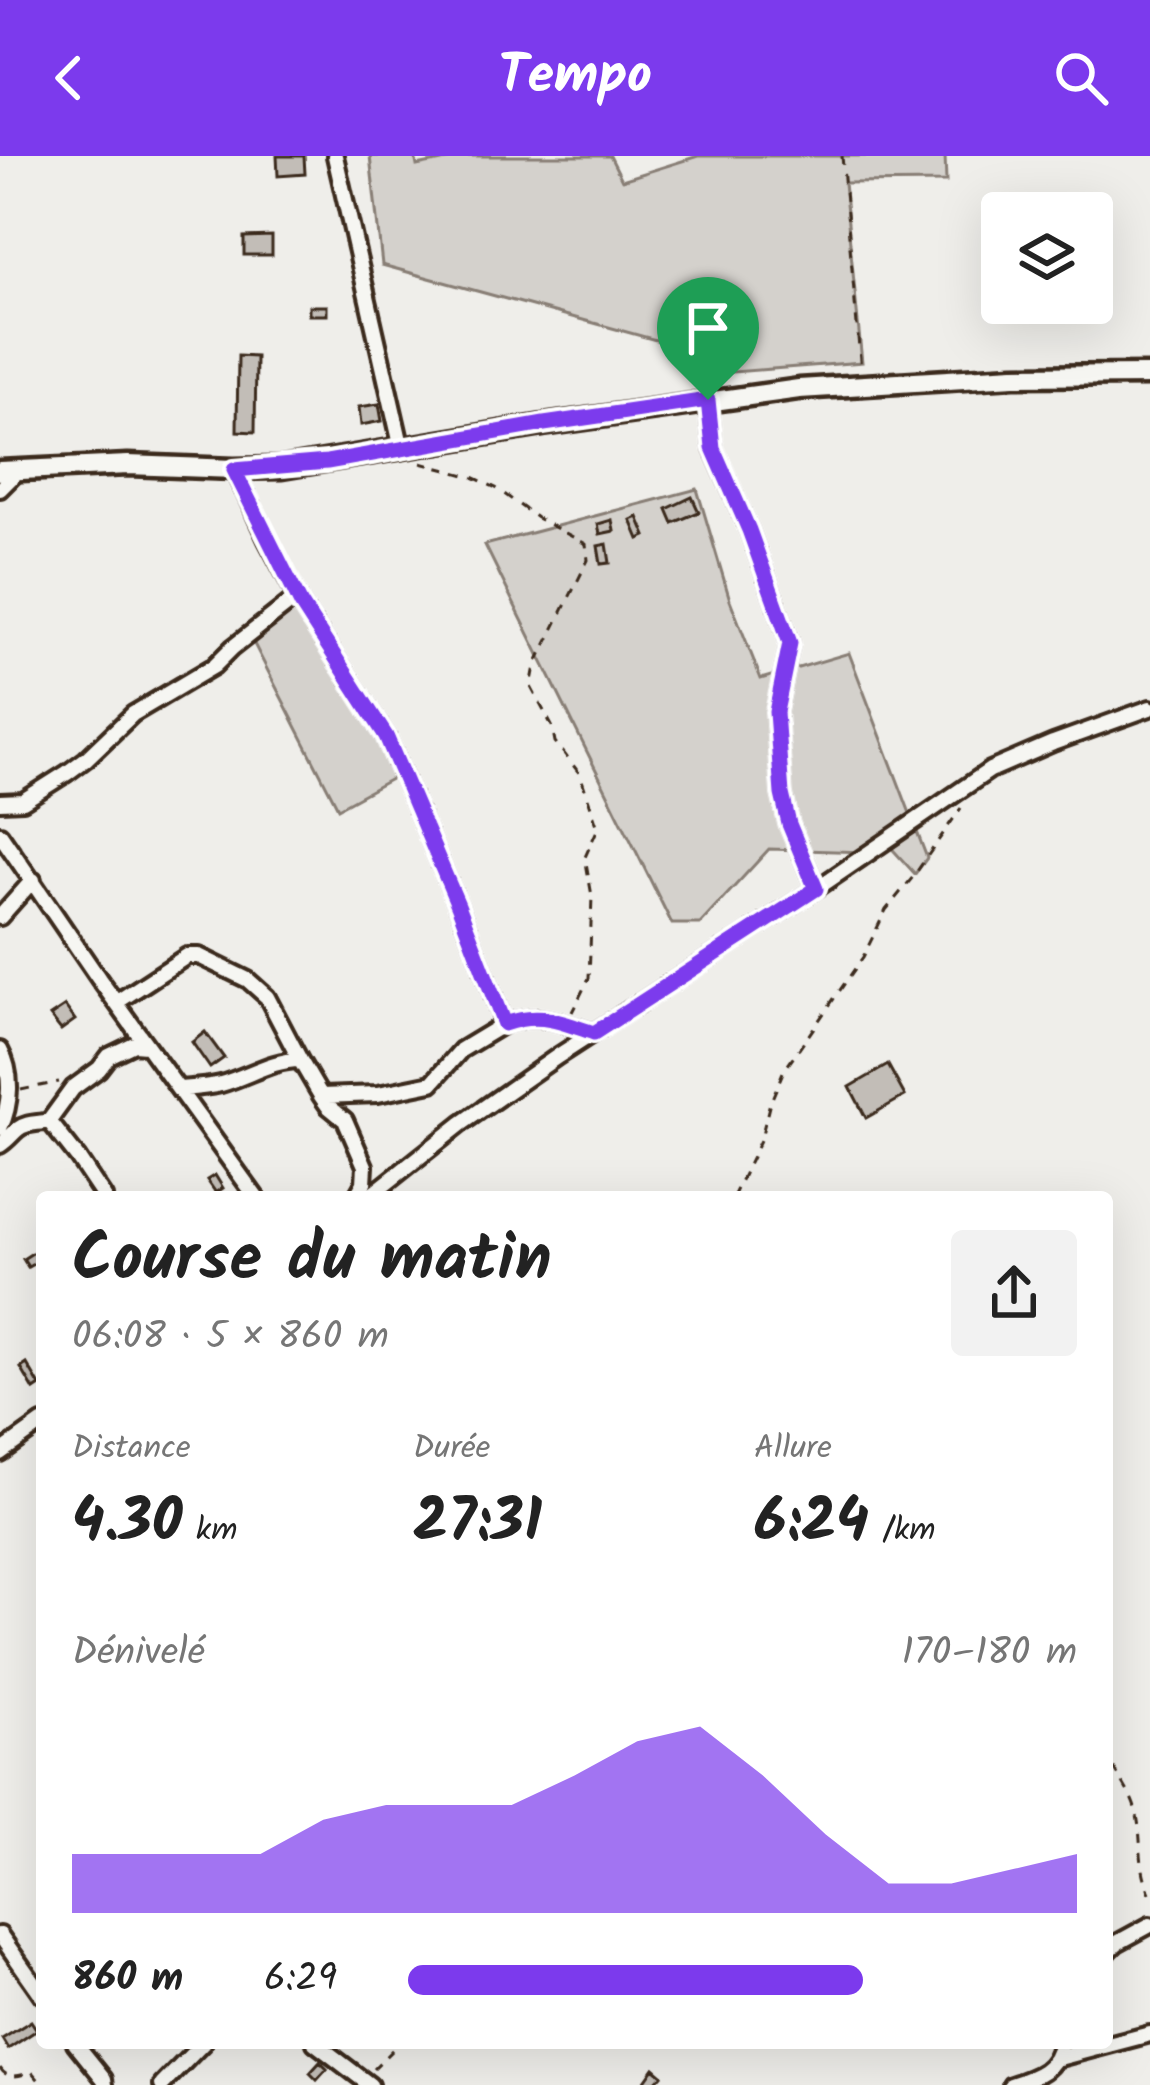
<!DOCTYPE html>
<html lang="fr">
<meta charset="utf-8">
<style>
:root{--surface:#fff;--page:#f2f2f2;--text:#222;--muted:#767676;--accent:#7c3aed}
body{margin:0;font-family:Kalam,sans-serif;background:var(--page);color:var(--text);height:100vh;display:flex;flex-direction:column;font-size:45px;white-space:nowrap}
*{box-sizing:border-box;margin:0}
p{font-size:39px;color:var(--muted)}
.icon{flex:none;width:66px;height:66px;fill:none;stroke:currentColor;stroke-width:2;stroke-linecap:round;stroke-linejoin:round}
.map{position:relative;flex:1;overflow:hidden}
.drawer{position:absolute;left:36px;top:1035px;width:1077px;height:858px;display:flex;flex-direction:column;background:var(--surface);border-radius:12px;box-shadow:0 12px 48px #0002}
.drawer>*{flex:none}
.buttons{position:absolute;left:981px;top:36px;display:grid;gap:24px}
.buttons a{display:grid;place-items:center;width:132px;height:132px;border-radius:12px;background:var(--surface);box-shadow:0 12px 48px #0002;font-size:60px}
.pin{position:absolute;display:grid;place-items:center;width:102px;height:102px;color:#fff;margin:-123px -51px;border-radius:50% 50% 50% 0;rotate:-45deg;box-shadow:0 0 12px #0007}
.pin .icon{rotate:45deg}
.round{display:grid;place-items:center;flex:none;width:126px;height:126px;border-radius:12px;background:var(--page)}
.head{display:flex;align-items:center;justify-content:space-between;height:204px;padding:0 36px}
h1{font-size:66px;font-weight:700;line-height:90px}
.metrics{display:grid;grid-template-columns:repeat(3,1fr);gap:18px;height:204px;padding:12px 36px}
.metrics div{display:grid;align-content:center}
.metrics b{font-size:60px;font-weight:700}
.metrics small{font-size:33px;font-weight:400}
.metrics p{font-size:33px}
.chart{height:336px;padding:24px 36px}
.chart p{display:flex;justify-content:space-between}
.chart svg{width:100%;height:216px;margin-top:12px;fill:var(--accent);opacity:.7}
ul{padding:0 36px;list-style:none;font-size:39px}
li{display:grid;grid-template-columns:192px 144px 1fr;align-items:center;height:90px}
li i{height:30px;border-radius:15px;background:var(--accent)}
header{display:flex;justify-content:space-between;align-items:center;height:156px;padding:0 36px;background:var(--accent);color:#fff;font-size:54px;font-weight:700}
.map>svg:first-child{display:block}
.green{fill:#d4d1cc;stroke:#887e75;stroke-width:3}
.building{fill:#c2bdb7;stroke:#3b2a1e;stroke-width:3}
.lines{fill:none;stroke-linecap:round;stroke-linejoin:round}
.minor-casing{stroke:#3b2a1e;stroke-width:22}
.tertiary-casing{stroke:#3b2a1e;stroke-width:27}
.path{stroke:#3b2a1e;stroke-width:3;stroke-dasharray:9 9;stroke-linecap:butt}
.minor{stroke:#f6f6f2;stroke-width:14}
.tertiary{stroke:#f6f6f2;stroke-width:18}
.route-casing{stroke:#fff;stroke-width:24}
.route{stroke:#7c3aed;stroke-width:15}
</style>
<header><svg class="icon" aria-label="back" viewBox="0 0 24 24"><path d="M15 5l-7 7 7 7"/></svg>Tempo<svg class="icon" aria-label="search" viewBox="0 0 24 24"><circle cx="10" cy="10" r="6"/><path d="M15 15l6 6"/></svg></header>
<div class="map">
<svg width="1150" height="1929" viewBox="0 0 1150 1929">
<rect width="100%" height="100%" fill="#efeeea"/>
<filter id="ink" filterUnits="userSpaceOnUse"><feTurbulence type="fractalNoise" baseFrequency=".00833" numOctaves="2"/><feDisplacementMap in="SourceGraphic" scale="24" xChannelSelector="R" yChannelSelector="G"/><feConvolveMatrix kernelMatrix="1 2 1 2 8 2 1 2 1" color-interpolation-filters="sRGB"/></filter>
<g filter="url(#ink)">
<path class="green" d="M370 0H415L417 10 467 0H610L622 24 698 0H945L946 26 844 27 862 206 695 219 678 190 382 109Z
M697 333 730 444 761 523 849 497 927 702 915 718 885 685 867 696 769 693 700 768H672L485 389Z
M300 449 362 544 400 618 338 652 253 486Z"/>
<path class="building" d="M277 0H304L305 18 278 20Z
M272 80V99H244V81Z
M309 150H327V159H309Z
M238 200 256 201 255 276 237 275Z
M379 248 382 265 361 269 359 251Z
M692 341 699 356 673 367 667 353Z
M638 361 646 380 639 383 631 364Z
M612 364 614 375 600 378 598 368Z
M607 388 610 407 601 408 598 390Z
M65 850 75 864 61 874 50 860Z
M205 876 224 902 210 912 192 886Z
M888 909 905 940 866 962 850 931Z
M215 1019 223 1032 216 1037 207 1024Z
M37 1094 42 1103 28 1111 23 1103Z
M27 1208 40 1230 34 1234 21 1212Z
M31 1865 37 1874 8 1893 2 1883Z
M320 1906 327 1913 317 1924 310 1917Z
M654 1912 662 1919 653 1929H642Z"/>
<g class="lines">
<g class="minor-casing">
<path id="minor" d="M335 0 402 293
M708 244 713 293 749 374 790 487 776 557 782 638 789 668 816 733
M0 333 19 314
M0 646 23 645 67 617 86 603 133 558 214 510 232 492 297 441
M0 678 99 823 256 1041
M0 761 33 724
M117 846 187 800H199L248 824 267 841 300 904
M504 868C540 855 559 866 594 877
M0 894C13 917 11 949 0 972
M180 933C193 932 208 931 221 928 249 920 272 904 300 904L321 940 378 938 432 927 461 894 504 868 458 749 386 580 301 448 267 384 234 313
M321 940 328 950 345 964 365 1010 364 1027 356 1041
M49 965 78 1002 104 1041
M0 989C8 984 11 979 18 973 27 966 38 968 49 965L73 932 99 913 109 900 134 888 146 889
M369 1041 461 968 558 900 816 733 990 614 1053 587 1150 552
M0 1297 42 1267
M0 1779 42 1839
M1107 1797 1117 1787 1150 1769
M75 1887 104 1923 105 1929
M315 1887 370 1929
M1059 1902 1150 1878
M162 1929 203 1887
M1011 1929C1035 1921 1057 1914 1060 1887"/>
</g>
<g class="tertiary-casing">
<path id="tertiary" d="M0 315 128 309 234 313 282 312 543 269 799 233 1014 220 1150 219"/>
</g>
<path class="path" d="M842 0 861 215
M421 307 473 321 496 332 537 362 586 388 588 404 535 510 531 531 552 570 555 586 580 618 598 672 585 701 592 740 589 822 572 856
M21 934 59 926
M733 1041 761 982 769 950 783 916 863 801 886 754 913 721 961 652
M1107 1595C1113 1615 1127 1630 1134 1649 1144 1677 1136 1705 1150 1737
M0 1912C8 1925 21 1919 32 1916L43 1929
M373 1913 399 1887"/>
<use href="#minor" class="minor"/>
<use href="#tertiary" class="tertiary"/>
</g>
</g>
<g class="lines" filter="url(#ink)">
<g class="route-casing">
<path id="route" d="M708 244 713 292 749 374 790 487 776 556 782 638 789 668 816 733 594 877C559 866 540 855 504 868L458 749 386 580 301 448 234 314 327 306 544 268Z"/>
</g>
<use href="#route" class="route"/>
</g>
</svg>
<div class="buttons">
<a><svg class="icon" aria-label="layers" viewBox="0 0 24 24"><path d="M12 4l9 5-9 5-9-5zM3 14l9 5 9-5"/></svg></a>
</div>
<div class="pin" style="left:708px;top:244px;background:#1e9e55"><svg class="icon" aria-label="arrive" viewBox="0 0 24 24"><path d="M6 21V4h12l-3 4 3 4H6"/></svg></div>
<section class="drawer">
<div class="head"><div><h1>Course du matin</h1><p>06:08 · 5 × 860 m</p></div><a class="round"><svg class="icon" aria-label="share" viewBox="0 0 24 24"><path d="M12 15V3M7 8l5-5 5 5M5 13v7h14v-7"/></svg></a></div>
<div class="metrics">
<div><p>Distance</p><b>4.30<small> km</small></b></div>
<div><p>Durée</p><b>27:31</b></div>
<div><p>Allure</p><b>6:24<small> /km</small></b></div>
</div>
<div class="chart"><p><span>Dénivelé</span>170–180 m</p>
<svg viewBox="0 0 160 44" preserveAspectRatio="none"><path d="M0 44V32L10 32L20 32L30 32L40 25L50 22L60 22L70 22L80 16L90 9L100 6L110 16L120 28L130 38L140 38L150 35L160 32V44z"/></svg>
</div>
<ul>
<li><b>860 m</b>6:29<i style="width:68%"></i></li>
</ul>
</section>
</div>
